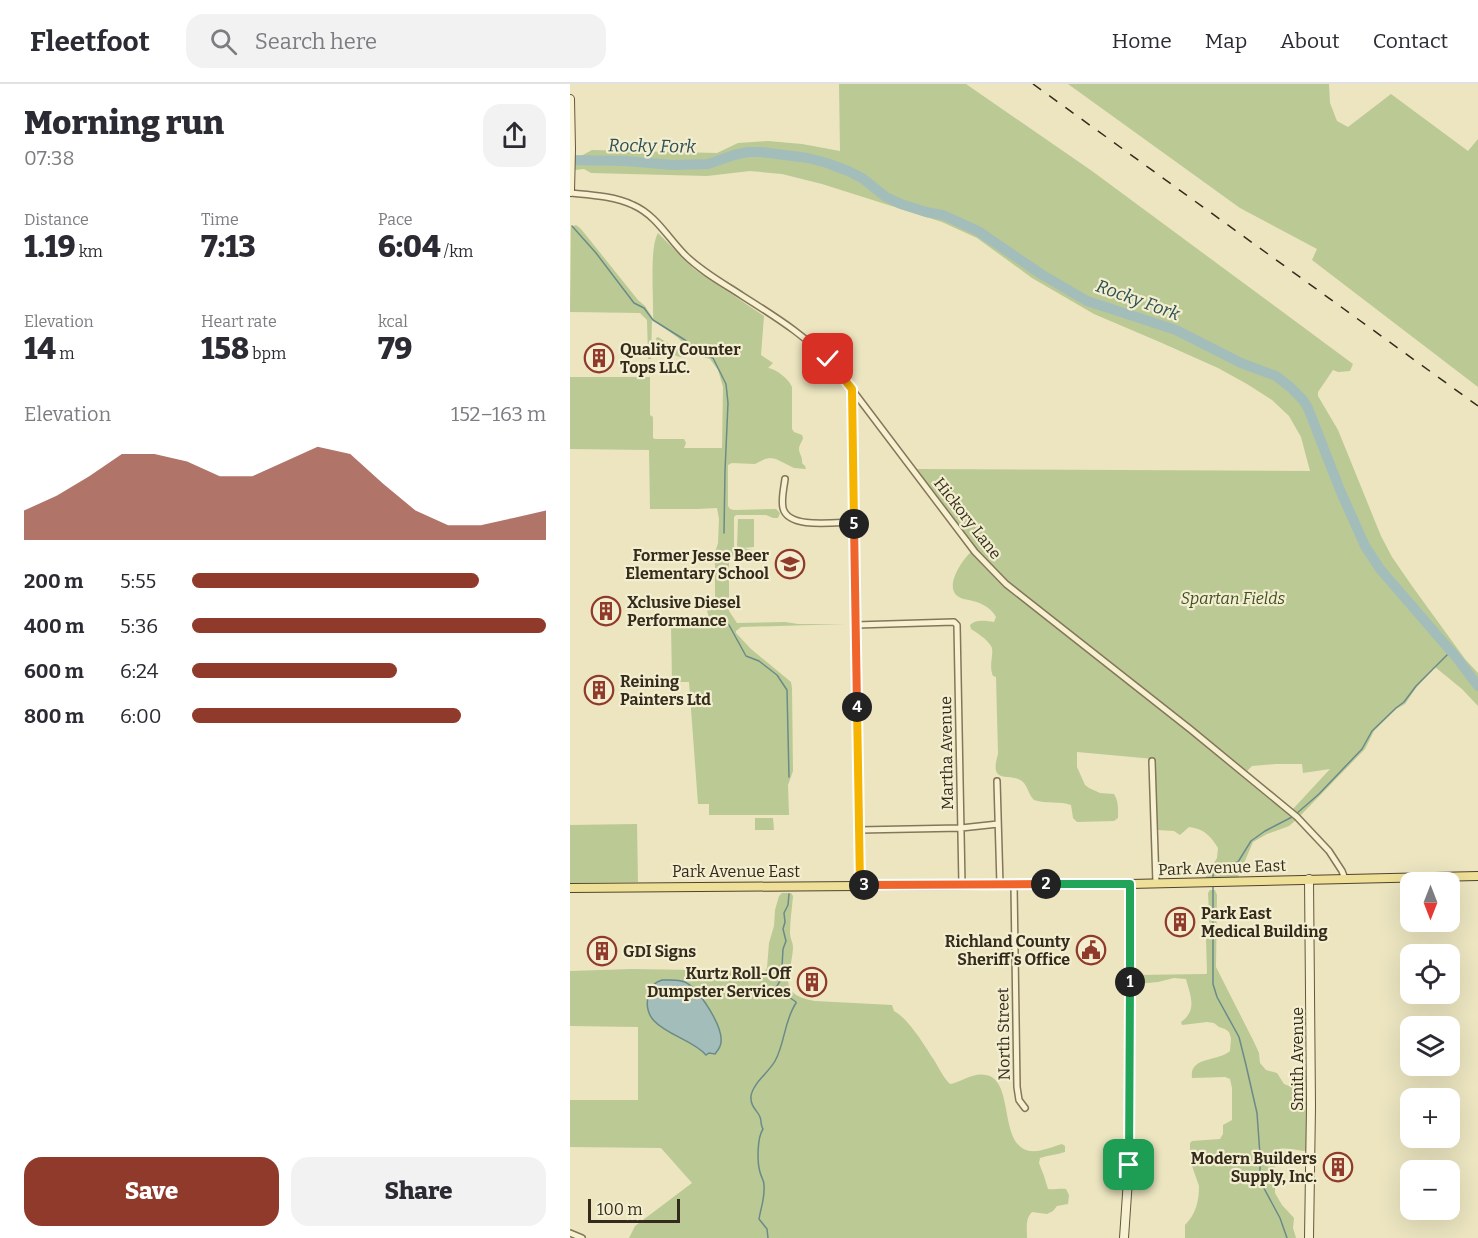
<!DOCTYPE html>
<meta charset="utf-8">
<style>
:root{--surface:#fff;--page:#f2f2f3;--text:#2b2b33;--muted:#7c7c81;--line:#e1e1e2;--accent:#903a2b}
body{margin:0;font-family:Bitter,serif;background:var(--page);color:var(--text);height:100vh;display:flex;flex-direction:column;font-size:22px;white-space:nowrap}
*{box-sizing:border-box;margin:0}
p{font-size:20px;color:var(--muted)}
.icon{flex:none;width:33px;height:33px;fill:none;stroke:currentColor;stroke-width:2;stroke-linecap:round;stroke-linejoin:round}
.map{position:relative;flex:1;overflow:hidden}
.panel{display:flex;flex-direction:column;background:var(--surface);width:570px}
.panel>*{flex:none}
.needle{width:39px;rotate:180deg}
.buttons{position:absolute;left:830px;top:788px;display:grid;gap:12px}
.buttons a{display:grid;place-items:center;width:60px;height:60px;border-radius:12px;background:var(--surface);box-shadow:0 6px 24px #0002;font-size:30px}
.scale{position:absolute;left:18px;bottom:15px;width:92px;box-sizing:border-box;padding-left:6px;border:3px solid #342b1d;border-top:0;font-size:16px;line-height:21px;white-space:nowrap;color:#342b1d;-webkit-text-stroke:4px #f3eecf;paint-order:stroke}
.pin{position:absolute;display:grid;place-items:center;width:51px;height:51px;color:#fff;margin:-26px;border-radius:12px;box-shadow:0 3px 9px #0006}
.km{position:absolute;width:30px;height:30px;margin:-15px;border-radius:50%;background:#222;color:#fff;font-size:16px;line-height:30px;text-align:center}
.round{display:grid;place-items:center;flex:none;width:63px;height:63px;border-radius:18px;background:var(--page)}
.summary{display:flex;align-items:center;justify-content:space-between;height:102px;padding:0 24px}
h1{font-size:33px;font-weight:800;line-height:45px}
.stats{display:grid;grid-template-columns:repeat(3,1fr);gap:9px;height:102px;padding:6px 24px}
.stats div{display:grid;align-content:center}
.stats b{font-size:30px;font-weight:800}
.stats small{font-size:16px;font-weight:400}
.stats p{font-size:16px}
.chart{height:168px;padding:12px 24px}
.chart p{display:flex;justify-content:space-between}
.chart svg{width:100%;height:108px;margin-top:6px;fill:var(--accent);opacity:.7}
.action{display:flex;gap:12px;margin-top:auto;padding:12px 24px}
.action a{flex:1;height:69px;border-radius:18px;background:var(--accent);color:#fff;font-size:24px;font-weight:800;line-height:69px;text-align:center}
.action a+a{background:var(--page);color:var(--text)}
ul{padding:0 24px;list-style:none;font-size:20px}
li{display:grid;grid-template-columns:96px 72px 1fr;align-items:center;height:45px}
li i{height:15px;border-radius:8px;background:var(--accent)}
header{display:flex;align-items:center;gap:36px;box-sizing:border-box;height:84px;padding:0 30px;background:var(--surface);border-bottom:2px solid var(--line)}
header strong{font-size:28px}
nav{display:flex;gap:33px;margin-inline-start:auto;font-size:21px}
.search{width:420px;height:54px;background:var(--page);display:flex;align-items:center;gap:15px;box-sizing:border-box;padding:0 21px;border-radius:18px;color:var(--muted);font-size:22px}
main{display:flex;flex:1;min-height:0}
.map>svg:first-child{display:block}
.green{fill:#bbc995}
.water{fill:#a3beba;stroke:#6a8b88;stroke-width:1.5}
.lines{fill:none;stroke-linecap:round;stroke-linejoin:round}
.stream{stroke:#6a8b88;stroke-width:1.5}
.river{stroke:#a3beba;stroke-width:10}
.street-casing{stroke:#847659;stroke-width:8}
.secondary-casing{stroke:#65573c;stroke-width:10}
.primary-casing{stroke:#51432d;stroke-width:10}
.street{stroke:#f7f1d2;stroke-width:5}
.secondary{stroke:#f7f1d2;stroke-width:8}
.primary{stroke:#eee098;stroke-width:8}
.rail{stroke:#342b1d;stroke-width:1.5;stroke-dasharray:10 10;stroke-linecap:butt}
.split-1-casing{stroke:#fff;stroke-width:12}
.split-2-casing{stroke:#fff;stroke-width:12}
.split-3-casing{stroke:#fff;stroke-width:12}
.split-4-casing{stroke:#fff;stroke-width:12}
.split-5-casing{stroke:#fff;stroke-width:12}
.split-6-casing{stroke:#fff;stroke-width:12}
.split-1{stroke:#22a559;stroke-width:8}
.split-2{stroke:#22a559;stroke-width:8}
.split-3{stroke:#f0652b;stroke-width:8}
.split-4{stroke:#f5b400;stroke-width:8}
.split-5{stroke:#f0652b;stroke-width:8}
.split-6{stroke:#f5b400;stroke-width:8}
.labels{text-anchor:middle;stroke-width:4.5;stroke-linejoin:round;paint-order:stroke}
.poi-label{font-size:16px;font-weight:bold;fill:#342b1d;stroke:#f3eecf;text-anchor:start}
.street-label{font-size:16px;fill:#342b1d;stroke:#f3eecf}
.park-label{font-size:16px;font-style:italic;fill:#3e4f24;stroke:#f3eecf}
.water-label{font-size:18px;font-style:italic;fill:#2c5053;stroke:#f3eecf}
</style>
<header>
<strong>Fleetfoot</strong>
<div class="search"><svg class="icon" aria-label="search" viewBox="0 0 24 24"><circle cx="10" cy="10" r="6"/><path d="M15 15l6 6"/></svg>Search here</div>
<nav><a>Home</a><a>Map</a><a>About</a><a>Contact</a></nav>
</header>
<main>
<section class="panel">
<div class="summary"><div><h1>Morning run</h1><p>07:38</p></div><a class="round"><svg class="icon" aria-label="share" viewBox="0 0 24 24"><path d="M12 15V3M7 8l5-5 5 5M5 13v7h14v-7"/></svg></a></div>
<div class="stats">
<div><p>Distance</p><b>1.19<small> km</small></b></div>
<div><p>Time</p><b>7:13</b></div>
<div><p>Pace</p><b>6:04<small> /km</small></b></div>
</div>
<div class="stats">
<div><p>Elevation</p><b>14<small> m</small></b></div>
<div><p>Heart rate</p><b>158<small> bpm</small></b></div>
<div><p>kcal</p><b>79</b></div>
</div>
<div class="chart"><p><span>Elevation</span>152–163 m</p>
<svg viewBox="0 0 160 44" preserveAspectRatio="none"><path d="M0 44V32L10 26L20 18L30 9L40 9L50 12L60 18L70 18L80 12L90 6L100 9L110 21L120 32L130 38L140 38L150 35L160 32V44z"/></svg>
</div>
<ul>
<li><b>200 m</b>5:55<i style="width:81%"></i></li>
<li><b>400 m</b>5:36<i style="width:100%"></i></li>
<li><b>600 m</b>6:24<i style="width:58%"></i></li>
<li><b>800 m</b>6:00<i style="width:76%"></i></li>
</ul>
<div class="action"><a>Save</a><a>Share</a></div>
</section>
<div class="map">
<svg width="908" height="1154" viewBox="0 0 908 1154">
<rect width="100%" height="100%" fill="#ece5c0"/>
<path class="green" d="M269 0H396L522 87 783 280 780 287 768 288 763 286 748 308V312L768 346 811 452 822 473 842 502 895 575 908 589V622L892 605 865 583 846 604 835 620 826 625 804 647 795 665 730 732 723 725 760 685 733 689 732 680H706L682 682 677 687 437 497C402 464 375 424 347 385L740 387 731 353 719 332 702 316 677 300 648 284 592 259 524 230 462 194 407 154 372 138 252 100 212 90 180 87 137 92 21 89 14 85 5 86V72H11L22 66 147 69 168 59 198 57 232 60 270 67Z
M498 0H759L760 19 767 37 778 43 821 10 898 67 908 55V303L742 176 747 165 670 124Z
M6 141 11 145 68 216 75 222 82 233 81 275H78V273L77 236 70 229 0 228 1 143Z
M88 149 124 185 194 232 191 271 203 279 198 284C206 285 219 295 222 303V345L224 348 232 351 233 354C232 358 229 361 229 365 229 370 233 373 232 379L235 382 236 385 224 384 206 375 200 374 195 375 185 380 162 379 158 381V422L160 425 164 426 206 425 210 429 208 434H203L196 431H166L164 433V462L167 464 168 435H184V463L173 464 182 466 183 472 181 475 159 472V527L167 539 215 538 228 540H276L171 543 166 547V549L181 565 221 598 222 604 223 687 218 701 219 731H139V720H128L119 598H102L101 540 102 539 140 537 137 527 145 515V469L148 459 149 435 147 424 128 425H80L79 366 0 365V293H80V331L83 333V354L85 355H114L116 359 114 364H152L153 303 148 286 140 275 125 271 120 265 107 253 83 236C84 216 79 164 88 149Z
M88 253 115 270V273C105 275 95 264 87 258L86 254Z
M401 468 414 483 433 502 673 691 726 736 719 742 697 750 683 758 668 793 635 794 647 774 648 764C640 751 634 745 619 743L610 751 604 747 587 746 584 675 507 668V683L515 701 519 704 530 709 544 710C549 718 548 726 548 734L544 737 507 738 503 734 501 721C490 717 476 720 464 716 459 711 458 704 454 699 442 686 418 704 428 670L426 593 423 592C418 580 425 569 421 562 417 555 407 549 401 545L400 541C406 535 416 537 424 538L426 533C421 523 409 518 399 516 395 515 392 515 389 513 373 504 392 476 401 468Z
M185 734H203L204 746H185Z
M67 740 68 798 0 799V741Z
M640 806H645L647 811 646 883 684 958 689 969 690 979 696 986 707 989 714 1000 719 1002C727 997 726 991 733 986H737V1067C727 1067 716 1062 706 1066L705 1069V1109L712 1121 724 1134 723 1144 726 1154H615V1141C626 1130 629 1117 629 1102L620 1076V1059L622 1057 650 1055 653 1050V1041L662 1036V1004L660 995 655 993 622 994C619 972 648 978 660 967L661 954 659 948 655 945 649 943 644 939 637 938 612 941 611 938C628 926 620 911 616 895L604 894 588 898 567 900 566 893 567 891 636 890 637 889 636 854 640 850 638 809Z
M212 809H221L223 812C222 824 220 837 220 849 220 854 223 859 223 863 222 891 204 910 245 917L322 921 324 927C339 935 354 961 364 976 369 984 373 993 380 1000 392 998 403 988 416 991 445 996 428 1062 460 1067 471 1068 482 1063 492 1060L495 1062V1068C487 1071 478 1071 470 1074L469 1079 474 1092 478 1105C484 1106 489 1104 496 1105L499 1111 498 1120 487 1122 483 1127 477 1130 462 1128C455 1135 457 1144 457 1154H59L65 1142 122 1099 91 1064 0 1063V1016H68V943L0 942V887L62 885 195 887 197 884 199 859 204 842 205 826 209 812Z"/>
<path class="water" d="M92 896C99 896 108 895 115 898 129 905 153 942 151 958 151 963 148 966 145 970L139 969 136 971C118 950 67 947 79 909 81 902 85 898 92 896Z"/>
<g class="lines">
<path class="stream" d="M2 142 26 169 64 219 74 224 83 236
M83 236 115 256 129 268 143 274 156 300 158 319 155 387 154 449
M159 541 176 572 189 577 207 591 217 606 219 693
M726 730 749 710 792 665 802 647 826 624 834 618 846 602 881 567
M643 793V787L645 784 668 778 681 757 695 747 722 733
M643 801V900L647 913 669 953 676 981 687 1029 690 1071V1097L710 1134 717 1154
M198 1154 197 1145 189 1135C191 1123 195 1114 194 1101 194 1096 191 1093 190 1088 187 1078 187 1054 193 1045 190 1040 192 1038 190 1033 188 1027 180 1023 181 1012 183 999 199 988 205 977 215 959 214 937 226 919V918L209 906 207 902 214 890 212 883 213 865 216 857 213 845 215 838 214 829 218 821 219 810"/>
<path class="river" d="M0 76 56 77 103 81 138 80 164 71 178 68H191L238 74 257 79 278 87 292 94 316 113 331 120 356 128 373 131 408 147 471 190 517 217 606 246 671 279 706 292 720 303 733 316 738 324 770 406 795 462 810 485 886 573 908 602"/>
<g class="street-casing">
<path id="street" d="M0 109C21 111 44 112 63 121 86 131 98 154 115 171 128 184 144 194 160 204 196 227 241 253 268 287L405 468 436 500 620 645 727 733 759 767 772 787 775 795
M282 306 290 801
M215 395C214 404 211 415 213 424 218 446 267 438 284 438
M286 541 384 538 387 541 392 801
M582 677 586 799
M427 697 430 801
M289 746 391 744 428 740
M444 801 447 1003 449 1016 455 1024
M0 1149 12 1154"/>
</g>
<g class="secondary-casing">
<path id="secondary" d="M0 15 1 65 0 108
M554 1154 559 1081 560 800
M739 1154 741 1022 739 795"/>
</g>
<g class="primary-casing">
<path id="primary" d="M0 804 560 800 908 792"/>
</g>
<use href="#street" class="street"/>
<use href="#secondary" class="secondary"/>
<use href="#primary" class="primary"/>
<path class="rail" d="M463 0 908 322"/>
</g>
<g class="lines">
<g class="split-1-casing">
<path id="split-1" d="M559 1081 560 898"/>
</g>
<g class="split-2-casing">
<path id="split-2" d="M476 800H560V898"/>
</g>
<g class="split-3-casing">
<path id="split-3" d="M294 801 476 800"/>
</g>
<g class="split-4-casing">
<path id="split-4" d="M287 623 290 801H294"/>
</g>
<g class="split-5-casing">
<path id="split-5" d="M284 440 287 623"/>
</g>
<g class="split-6-casing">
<path id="split-6" d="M258 275 282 305 284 440"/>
</g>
<use href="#split-1" class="split-1"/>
<use href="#split-2" class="split-2"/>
<use href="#split-3" class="split-3"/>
<use href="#split-4" class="split-4"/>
<use href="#split-5" class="split-5"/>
<use href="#split-6" class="split-6"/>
</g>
<defs>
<g id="building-ring" transform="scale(1.5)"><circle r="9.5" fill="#f3eecf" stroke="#903a2b" stroke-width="1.5"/><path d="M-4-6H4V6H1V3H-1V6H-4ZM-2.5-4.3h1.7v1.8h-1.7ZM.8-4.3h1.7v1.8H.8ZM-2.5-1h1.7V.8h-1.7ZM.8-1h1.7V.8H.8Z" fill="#903a2b"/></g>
<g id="school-ring" transform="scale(1.5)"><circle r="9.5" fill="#f3eecf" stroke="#903a2b" stroke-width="1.5"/><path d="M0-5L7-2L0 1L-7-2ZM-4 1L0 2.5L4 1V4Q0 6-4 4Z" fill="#903a2b"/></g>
<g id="civic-ring" transform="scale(1.5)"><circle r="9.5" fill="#f3eecf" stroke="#903a2b" stroke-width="1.5"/><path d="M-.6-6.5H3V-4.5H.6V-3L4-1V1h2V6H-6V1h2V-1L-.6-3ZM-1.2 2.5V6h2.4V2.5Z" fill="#903a2b"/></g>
</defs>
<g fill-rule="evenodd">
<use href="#building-ring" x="29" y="274"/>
<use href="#school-ring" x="220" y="480"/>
<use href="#building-ring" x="36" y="527"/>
<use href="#building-ring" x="29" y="606"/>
<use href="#building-ring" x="610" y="838"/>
<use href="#civic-ring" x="521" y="866"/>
<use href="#building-ring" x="32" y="867"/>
<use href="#building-ring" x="242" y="898"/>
<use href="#building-ring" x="768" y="1083"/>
</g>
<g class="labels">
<g class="poi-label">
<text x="50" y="271">Quality Counter<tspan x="50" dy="18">Tops LLC.</tspan></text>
<text x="199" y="477" text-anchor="end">Former Jesse Beer<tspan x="199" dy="18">Elementary School</tspan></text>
<text x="57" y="524">Xclusive Diesel<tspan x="57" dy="18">Performance</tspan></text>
<text x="50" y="603">Reining<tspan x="50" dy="18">Painters Ltd</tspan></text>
<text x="631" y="835">Park East<tspan x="631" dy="18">Medical Building</tspan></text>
<text x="500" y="863" text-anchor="end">Richland County<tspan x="500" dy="18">Sheriff's Office</tspan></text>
<text x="53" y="873">GDI Signs</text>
<text x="221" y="895" text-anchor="end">Kurtz Roll-Off<tspan x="221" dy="18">Dumpster Services</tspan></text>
<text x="747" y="1080" text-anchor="end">Modern Builders<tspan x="747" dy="18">Supply, Inc.</tspan></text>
</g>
<g class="street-label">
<text transform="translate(398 434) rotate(52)" y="6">Hickory Lane</text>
<text transform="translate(376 669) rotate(-91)" y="6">Martha Avenue</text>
<text transform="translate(652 783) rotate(-2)" y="6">Park Avenue East</text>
<text x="166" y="793">Park Avenue East</text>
<text transform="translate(433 950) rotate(-91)" y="6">North Street</text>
<text transform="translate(727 975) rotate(-90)" y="6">Smith Avenue</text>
</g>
<g class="park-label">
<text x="663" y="520">Spartan Fields</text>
</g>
<g class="water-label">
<text transform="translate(82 62) rotate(1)" y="6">Rocky Fork</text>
<text transform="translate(568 216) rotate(20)" y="6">Rocky Fork</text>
</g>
</g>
</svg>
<div class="buttons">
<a><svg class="needle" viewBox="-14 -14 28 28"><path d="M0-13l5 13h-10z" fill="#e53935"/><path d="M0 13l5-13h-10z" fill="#7c7c81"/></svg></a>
<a><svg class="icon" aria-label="locate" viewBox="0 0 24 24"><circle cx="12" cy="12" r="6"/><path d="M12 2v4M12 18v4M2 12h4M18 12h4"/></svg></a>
<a><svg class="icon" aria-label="layers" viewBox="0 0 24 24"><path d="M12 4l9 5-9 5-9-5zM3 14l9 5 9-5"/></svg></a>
<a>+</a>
<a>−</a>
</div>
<div class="scale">100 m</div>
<div class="pin" style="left:559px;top:1081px;background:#1e9e55"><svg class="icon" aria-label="arrive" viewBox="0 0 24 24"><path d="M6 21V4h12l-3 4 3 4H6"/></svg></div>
<div class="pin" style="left:258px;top:275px;background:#d93025"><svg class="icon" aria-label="check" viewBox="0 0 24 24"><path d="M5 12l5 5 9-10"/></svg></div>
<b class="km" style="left:560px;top:898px">1</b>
<b class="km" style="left:476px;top:800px">2</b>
<b class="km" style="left:294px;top:801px">3</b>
<b class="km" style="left:287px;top:623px">4</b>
<b class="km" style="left:284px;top:440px">5</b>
</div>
</main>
